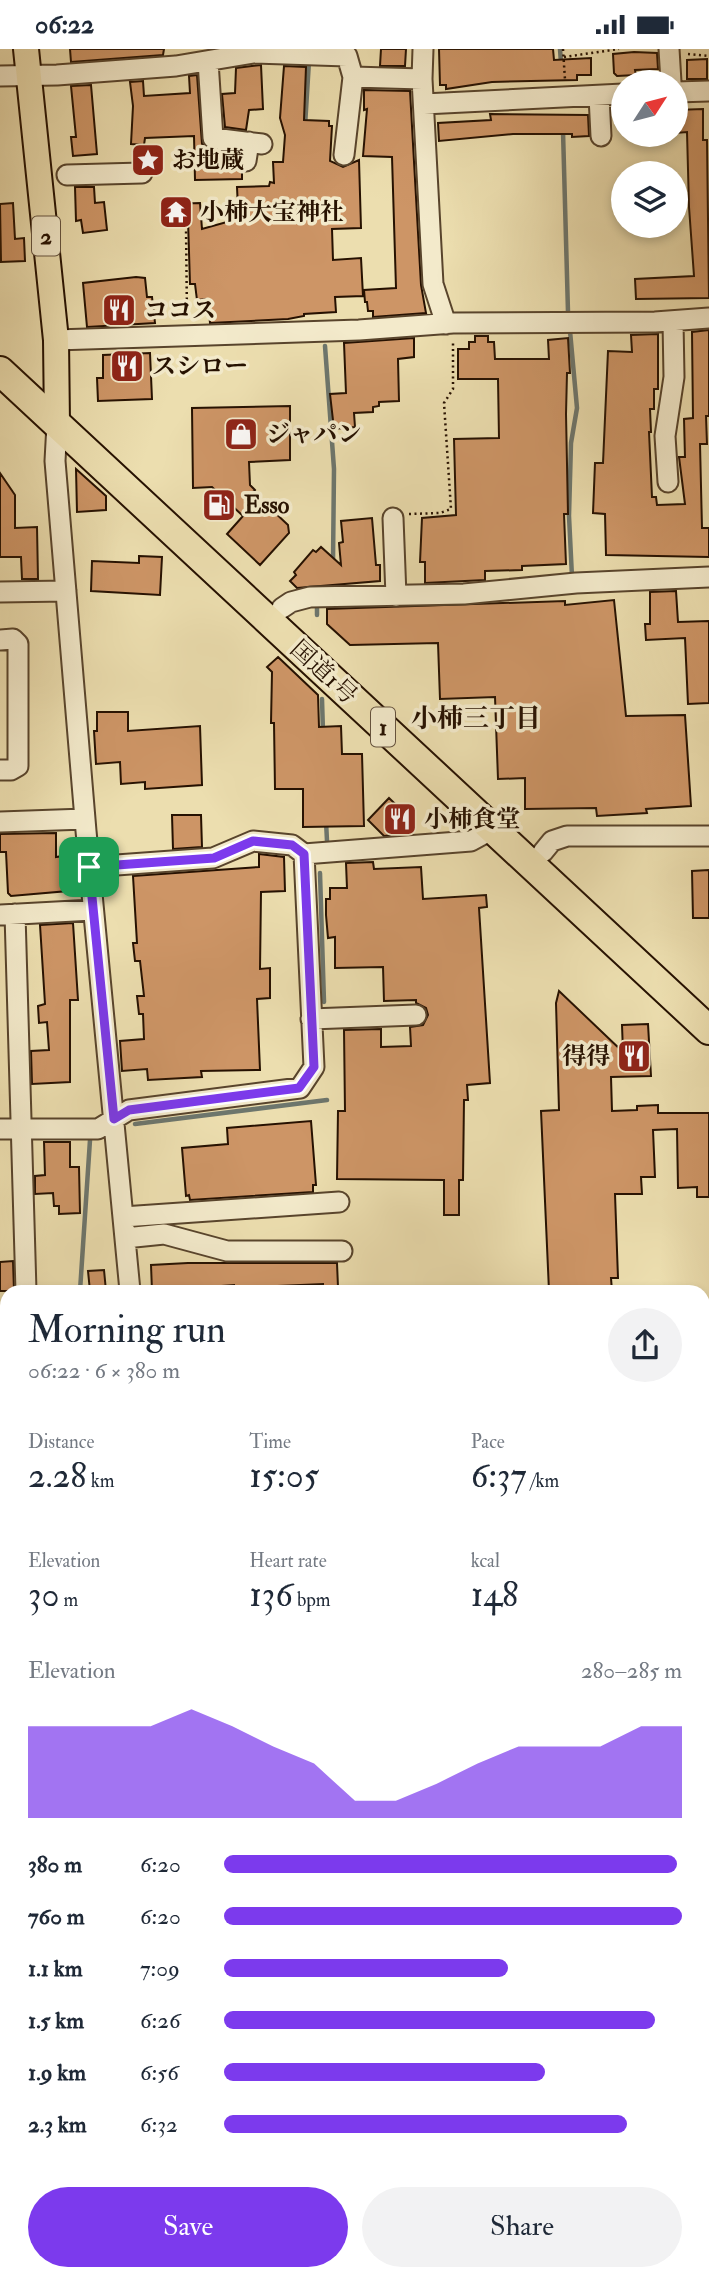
<!DOCTYPE html>
<meta charset="utf-8">
<style>
:root{--surface:#fff;--page:#f2f2f3;--text:#1f2937;--muted:#747a83;--accent:#7c3aed}
body{margin:0;font-family:"IM FELL Double Pica","Noto Serif JP",serif;background:var(--page);color:var(--text);height:100vh;display:flex;flex-direction:column;font-size:26px;white-space:nowrap}
*{box-sizing:border-box;margin:0}
p{font-size:23px;color:var(--muted)}
.icon{flex:none;width:38px;height:38px;fill:none;stroke:currentColor;stroke-width:2;stroke-linecap:round;stroke-linejoin:round}
.map{position:relative;flex:1;overflow:hidden}
.details{position:absolute;left:0px;top:1236px;width:710px;height:996px;display:flex;flex-direction:column;background:var(--surface);border-radius:21px 21px 0 0;box-shadow:0 4px 10px #0003}
.details>*{flex:none}
.needle{width:46px;rotate:54deg}
.controls{position:absolute;left:611px;top:21px;display:grid;gap:14px}
.controls a{display:grid;place-items:center;width:77px;height:77px;border-radius:50%;background:var(--surface);box-shadow:0 4px 10px #0003;font-size:35px}
.pin{position:absolute;display:grid;place-items:center;width:60px;height:60px;color:#fff;margin:-30px;border-radius:14px;box-shadow:0 4px 10px #0006}
.round{display:grid;place-items:center;flex:none;width:74px;height:74px;border-radius:37px;background:var(--page)}
.head{display:flex;align-items:center;justify-content:space-between;height:119px;padding:0 28px}
h1{font-size:38px;font-weight:600;line-height:52px}
.stats{display:grid;grid-template-columns:repeat(3,1fr);gap:10px;height:119px;padding:7px 28px}
.stats div{display:grid;align-content:center}
.stats b{font-size:35px;font-weight:600}
.stats small{font-size:19px;font-weight:400}
.stats p{font-size:19px}
.chart{height:196px;padding:14px 28px}
.chart p{display:flex;justify-content:space-between}
.chart svg{width:100%;height:126px;margin-top:7px;fill:var(--accent);opacity:.7}
.cta{display:flex;gap:14px;margin-top:auto;padding:14px 28px}
.cta a{flex:1;height:80px;border-radius:42px;background:var(--accent);color:#fff;font-size:28px;font-weight:600;line-height:80px;text-align:center}
.cta a+a{background:var(--page);color:var(--text)}
ul{padding:0 28px;list-style:none;font-size:23px}
li{display:grid;grid-template-columns:112px 84px 1fr;align-items:center;height:52px}
li i{height:18px;border-radius:9px;background:var(--accent)}
.status{display:flex;justify-content:space-between;align-items:center;height:49px;padding:0 35px;background:var(--surface);direction:ltr}
.status svg{height:19px;fill:currentColor}
.map>svg:first-child{display:block}
.lines{fill:none;stroke-linecap:round;stroke-linejoin:round}
.stream{stroke:#6d766d;stroke-width:4.5}
.building{fill:#cd9566;stroke:#261101;stroke-width:2}
.minor-casing{stroke:#58442c;stroke-width:23}
.major-casing{stroke:#261101;stroke-width:28}
.highway-casing{stroke:#261101;stroke-width:32}
.path{stroke:#261101;stroke-width:2.5;stroke-dasharray:2 3.5;stroke-linecap:butt}
.minor{stroke:#f3eacb;stroke-width:19}
.major{stroke:#ecdeaf;stroke-width:24}
.highway{stroke:#ecdeaf;stroke-width:28}
.rail{stroke:#261101;stroke-width:4.5;stroke-dasharray:12 12;stroke-linecap:butt}
.route-casing{stroke:#fff;stroke-width:14}
.route{stroke:#7c3aed;stroke-width:9}
.labels{text-anchor:middle;stroke-width:7;stroke-linejoin:round;paint-order:stroke}
.shield{fill:#f3eacb;stroke:#64523e;stroke-width:2}
.shield-label{font-size:23px;font-weight:bold;fill:#261101}
.poi-label{font-size:24px;font-weight:bold;fill:#261101;stroke:#f3eacb;text-anchor:start}
.street-label{font-size:24px;fill:#261101;stroke:#f3eacb}
.neighbourhood-label{font-size:26px;font-weight:bold;fill:#261101;stroke:#f3eacb}
</style>
<div class="status"><b>06:22</b><svg viewBox="0 0 49 12"><path d="M0 12V9h3v3zM5 12V6h3v6zM10 12V3h3v9zM15 12V0h3v12zM26 1h20v11H26zM47 4h2v5h-2z"/></svg></div>
<div class="map">
<svg width="709" height="2231" viewBox="0 0 709 2231">
<rect width="100%" height="100%" fill="#ecdeaf"/>
<filter id="stains"><feTurbulence type="fractalNoise" baseFrequency=".00286" numOctaves="4"/><feColorMatrix values="0 0 0 0 .2 0 0 0 0 .09 0 0 0 0 .02 0 0 0 .5 -.17"/></filter>
<radialGradient id="worn" r=".72"><stop offset=".6" stop-color="#630" stop-opacity="0"/><stop offset="1" stop-color="#630" stop-opacity=".3"/></radialGradient>
<g class="lines">
<path class="stream" d="M560 0 561 14
M305 77 309 12
M563 82 568 263
M570 282 577 359 571 394 569 467 572 528
M325 297 334 420 333 513
M317 566V556
M322 650 323 683
M326 772 327 792
M320 824 324 953
M135 1075 327 1051
M80 1242 90 1091
M0 2114 7 2113"/>
</g>
<path class="building" d="M70 0H164L163 6 71 13Z
M381 0H406L405 17H380Z
M439 0H553L554 11 591 9V26H577V31L492 33 446 40V36H440Z
M634 3 657 4 658 20 635 21 636 26 617 27 614 24 613 5Z
M707 10V30H687V11Z
M261 16 263 60 249 61 246 81 225 78 222 45 235 44 236 19Z
M284 17 306 18 304 71 329 72V77H332L330 112 343 118 359 111 361 179 332 180 333 211 361 209 363 247 335 248 336 263 304 265V267L288 270 210 274 208 250 197 251 195 235H190L188 171H171V155L200 154 202 180 234 171 233 160H238L237 138 269 137 270 133 274 134 273 113H283L285 86 280 69Z
M197 26 202 95 211 101 235 104 234 116 242 123V130L195 131 194 87 145 89 144 96 131 95 133 57 130 33 143 32 144 47 190 44 189 27Z
M91 36 97 105 73 107 71 88H76L71 37Z
M364 41 410 42 421 236 426 264 373 268V262H368L367 253H365L364 241 396 239 392 108 363 107 367 60 364 61Z
M703 60V91H707L709 249 636 250 635 230 694 227 689 158 687 83 676 84V61Z
M490 65 588 66 589 87 572 88V85H513L439 92 438 74 491 71Z
M75 138H94L95 154 104 153 107 181 83 184 81 171 76 172Z
M13 154 15 190 24 189 25 212 1 213 0 155Z
M136 228 145 229 147 248H152L155 274 87 278 83 234Z
M709 281V367H706L707 395H700L702 479H709V508L606 506 605 465 593 464 595 414H603L608 302 632 303 631 286 658 285V340H654V360H650L651 383H649L652 448H656L657 456 685 455 679 408H685L684 370 693 369 692 283Z
M475 287H488V293H494L495 310H549L548 291 568 289 570 324H567L566 365 568 465H564L566 515 522 517V521L485 522V531L425 534V513H420L422 469 456 466 454 390 499 389 498 330H458V300H469V293H475Z
M414 289V308L398 310 399 352 379 353V357L373 358V363L354 364 355 378 334 380 330 345 346 344 344 294Z
M150 304 152 350 98 352 97 329H103V306Z
M290 357V411L249 413 250 436 255 441 253 443 288 476 289 484 260 516 227 485 243 467 212 438 193 439 192 359Z
M76 420 106 447V461L77 463Z
M0 424 15 446V479L37 478 38 530H22L21 508H0Z
M372 469 376 516H380V532L297 539 290 532 296 526 294 523 313 501 316 503 321 498 341 516 339 494 343 493 341 472Z
M139 507 162 508 160 546 91 542 92 512 139 514Z
M676 542 678 573 709 572V654L688 655 685 589 646 591 645 575H650V543Z
M614 551 626 667 685 666 691 757 646 760 647 764 597 767 596 759 525 760V729L498 730 495 648 440 650 438 594 350 596 327 575V560L565 552V556Z
M278 608 318 646 319 678 341 677 342 705H362L364 777 303 778V740H275L274 674H271L272 623 267 618Z
M97 663H128V682L200 677 202 736 145 740V733L121 735 120 713 96 715 94 682H97Z
M389 749 414 773 403 785 384 787 368 771Z
M172 766H201L202 798 173 800Z
M56 784V808L63 807V821H67L68 842 11 847 8 844 6 803H0V785Z
M259 805 284 808 285 842 261 843 260 920 270 919V949L257 950 260 1021 201 1022 202 1028 148 1031 147 1020 122 1022 120 992 144 990 143 965H139L137 947H144L140 912H135L133 894H137L133 827 259 818Z
M373 813 374 820 421 818 423 850 486 846 487 858 479 859 490 1034 467 1036 468 1051H464L463 1131H459V1166H444V1131L337 1130 338 1062H345L344 981 381 980V998L411 997 410 978 423 976 428 966 426 959 416 954V951L384 952 383 918 335 919V888L328 889 326 866V850H330V839H347L346 814Z
M709 821V869H693L692 822Z
M73 874 78 951H70V1033L32 1035 31 1002 49 1001 47 973 39 974 38 957 45 955 40 876Z
M559 942 623 1003 622 976 648 975 651 1027 611 1028 612 1062 637 1061V1057L658 1056V1064H709V1148H697V1138L678 1139 677 1080 653 1081 655 1128H641L642 1145H615L618 1229H611L612 1242H549L541 1062 559 1061 556 954Z
M311 1072 316 1136H313V1143L190 1151 189 1146 186 1147 182 1099 228 1095 227 1079Z
M44 1093H70V1118H79L80 1164 59 1165V1157H54L53 1144 35 1145V1127L45 1126Z
M13 1212 14 1242H0V1213Z
M188 1214H337L338 1238 323 1239V1235L234 1239V1236L152 1242 151 1216Z
M104 1221 106 1242H90L88 1222Z"/>
<g class="lines">
<g class="minor-casing">
<path id="minor" d="M423 0 422 30 433 235 446 275
M669 0 671 33
M208 12 213 89 262 95
M0 27 57 26 176 17 254 4 347 7 353 28
M676 43 709 42
M599 47 601 87
M424 55 623 45
M344 106 353 28 422 30
M246 112 249 93
M67 126 142 124
M56 291 359 281 453 274 655 273 709 269
M57 375 55 412 86 782 130 1242
M668 433 665 387 674 328 673 272
M393 469 396 547
M0 543 66 542
M282 559 291 553 310 548 464 545 576 534 709 528
M0 591 13 590 18 595V717L11 721H0
M0 773 85 770
M543 803 552 792 567 787H709
M89 818 213 809 253 792 292 796 304 805
M15 865 26 1242
M0 866 93 861
M311 970 416 966
M0 1080H98L129 1061 300 1039 314 1018 304 805 471 792 493 780
M123 1168 339 1153
M125 1189 164 1185 227 1202H342
M0 1331H7
M0 1462H7
M0 1523H7
M704 1574H709
M0 1615H7
M0 1719H7
M704 1817H709
M0 1835H7
M0 1957H7
M704 1976H709
M0 2097 7 2089
M704 2100H709
M0 2204 7 2203
M209 2224 211 2231
M392 2224 397 2231
M521 2224 522 2231"/>
</g>
<g class="major-casing">
<path id="major" d="M26 0 56 291 57 375"/>
</g>
<g class="highway-casing">
<path id="highway" d="M0 322 709 981"/>
</g>
<path class="path" d="M563 0 565 31
M688 5 709 7
M564 8 619 0
M186 177 187 269
M409 465 440 464 451 460 444 354 453 340V292
M87 2231 88 2224
M295 2231 330 2224"/>
<use href="#minor" class="minor"/>
<use href="#major" class="major"/>
<use href="#highway" class="highway"/>
<path class="rail" d="M0 1418H7
M704 1420H709
M0 1430H7
M704 1432H709"/>
</g>
<g class="lines">
<g class="route-casing">
<path id="route" d="M253 792 292 796 304 805 314 1018 299 1039 129 1061 114 1070 89 818 214 809Z"/>
</g>
<use href="#route" class="route"/>
</g>
<defs>
<g id="sight-square" transform="scale(1.75)"><rect x="-9" y="-9" width="18" height="18" rx="4" fill="#8f2418" stroke="#f3eacb"/><path d="M0-6L1.8-2.2L6-1.7L2.9 1.2L3.7 5.4L0 3.3L-3.7 5.4L-2.9 1.2L-6-1.7L-1.8-2.2Z" fill="#fff"/></g>
<g id="temple-square" transform="scale(1.75)"><rect x="-9" y="-9" width="18" height="18" rx="4" fill="#8f2418" stroke="#f3eacb"/><path d="M0-6L5-2H3V0L6.5 2.5H4V6H1.5V3h-3V6H-4V2.5H-6.5L-3 0V-2H-5Z" fill="#fff"/></g>
<g id="restaurant-square" transform="scale(1.75)"><rect x="-9" y="-9" width="18" height="18" rx="4" fill="#8f2418" stroke="#f3eacb"/><path d="M-5-6h1v4h1v-4h1v4h1v-4h1v5L-1.5 .5V6h-2V.5L-5-1ZM5-6V6H3V1.5H1.5Q1.5-4 5-6Z" fill="#fff"/></g>
<g id="shop-square" transform="scale(1.75)"><rect x="-9" y="-9" width="18" height="18" rx="4" fill="#8f2418" stroke="#f3eacb"/><path d="M-5-2.5h2.3a2.7 3.5 0 0 1 5.4 0H5L5.5 6h-11ZM-1.5-2.5h3a1.5 2.3 0 0 0-3 0Z" fill="#fff"/></g>
<g id="fuel-square" transform="scale(1.75)"><rect x="-9" y="-9" width="18" height="18" rx="4" fill="#8f2418" stroke="#f3eacb"/><path d="M-5.5-6h7V0h2V4h1.3V-2.5L3-4.5l.8-.8L6-3V5H2.5V1h-1V6h-7ZM-4.2-4.7v3.2H.2V-4.7Z" fill="#fff"/></g>
</defs>
<g fill-rule="evenodd">
<use href="#sight-square" x="148" y="111"/>
<use href="#temple-square" x="176" y="163"/>
<use href="#restaurant-square" x="119" y="261"/>
<use href="#restaurant-square" x="127" y="317"/>
<use href="#shop-square" x="241" y="385"/>
<use href="#fuel-square" x="219" y="456"/>
<use href="#restaurant-square" x="400" y="770"/>
<use href="#restaurant-square" x="634" y="1007"/>
</g>
<g class="labels">
<g class="shield">
<rect x="32" y="167.5" width="28" height="39" rx="5"/>
<rect x="371" y="658.5" width="24" height="39" rx="5"/>
</g>
<g class="shield-label">
<text x="46" y="195">2</text>
<text x="383" y="686">1</text>
</g>
<g class="poi-label">
<text x="172" y="119">お地蔵</text>
<text x="200" y="171">小柿大宝神社</text>
<text x="144" y="269">ココス</text>
<text x="152" y="325">スシロー</text>
<text x="266" y="393">ジャパン</text>
<text x="244" y="464">Esso</text>
<text x="424" y="778">小柿食堂</text>
<text x="610" y="1015" text-anchor="end">得得</text>
</g>
<g class="street-label">
<text transform="translate(324 623) rotate(43)" y="8">国道1号</text>
</g>
<g class="neighbourhood-label">
<text x="476" y="678">小柿三丁目</text>
</g>
</g>
<rect width="100%" height="100%" filter="url(#stains)"/>
<rect width="100%" height="100%" fill="url(#worn)"/>
</svg>
<div class="controls">
<a><svg class="needle" viewBox="-14 -14 28 28"><path d="M0-13l5 13h-10z" fill="#e53935"/><path d="M0 13l5-13h-10z" fill="#747a83"/></svg></a>
<a><svg class="icon" aria-label="layers" viewBox="0 0 24 24"><path d="M12 4l9 5-9 5-9-5zM3 14l9 5 9-5"/></svg></a>
</div>
<div class="pin" style="left:89px;top:818px;background:#1e9e55"><svg class="icon" aria-label="arrive" viewBox="0 0 24 24"><path d="M6 21V4h12l-3 4 3 4H6"/></svg></div>
<section class="details">
<div class="head"><div><h1>Morning run</h1><p>06:22 · 6 × 380 m</p></div><a class="round"><svg class="icon" aria-label="share" viewBox="0 0 24 24"><path d="M12 15V3M7 8l5-5 5 5M5 13v7h14v-7"/></svg></a></div>
<div class="stats">
<div><p>Distance</p><b>2.28<small> km</small></b></div>
<div><p>Time</p><b>15:05</b></div>
<div><p>Pace</p><b>6:37<small> /km</small></b></div>
</div>
<div class="stats">
<div><p>Elevation</p><b>30<small> m</small></b></div>
<div><p>Heart rate</p><b>136<small> bpm</small></b></div>
<div><p>kcal</p><b>148</b></div>
</div>
<div class="chart"><p><span>Elevation</span>280–285 m</p>
<svg viewBox="0 0 160 44" preserveAspectRatio="none"><path d="M0 44V12L10 12L20 12L30 12L40 6L50 12L60 19L70 25L80 38L90 38L100 32L110 25L120 19L130 19L140 19L150 12L160 12V44z"/></svg>
</div>
<ul>
<li><b>380 m</b>6:20<i style="width:99%"></i></li>
<li><b>760 m</b>6:20<i style="width:100%"></i></li>
<li><b>1.1 km</b>7:09<i style="width:62%"></i></li>
<li><b>1.5 km</b>6:26<i style="width:94%"></i></li>
<li><b>1.9 km</b>6:56<i style="width:70%"></i></li>
<li><b>2.3 km</b>6:32<i style="width:88%"></i></li>
</ul>
<div class="cta"><a>Save</a><a>Share</a></div>
</section>
</div>
